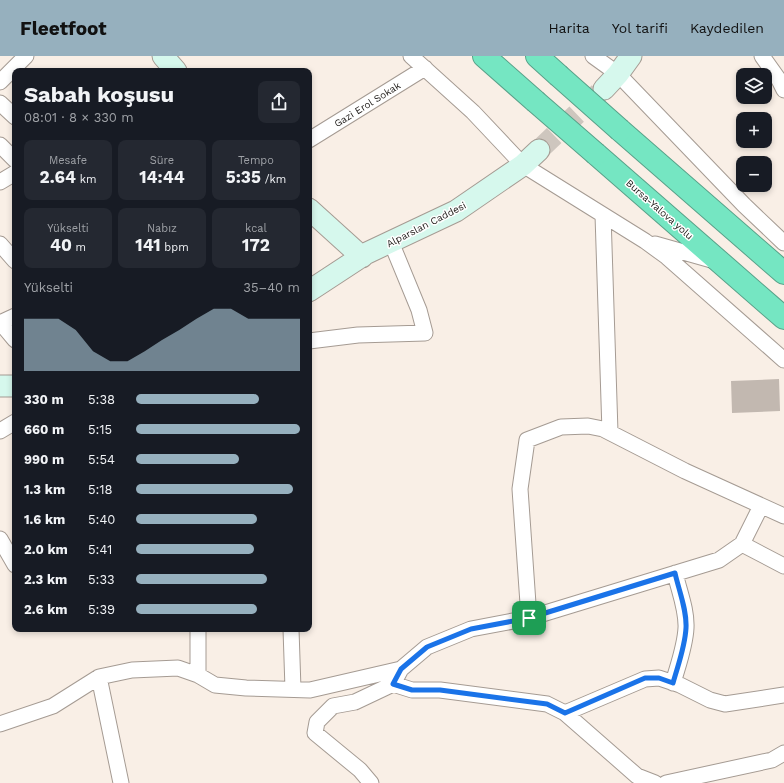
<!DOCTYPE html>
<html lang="tr">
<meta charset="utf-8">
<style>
:root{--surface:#171b24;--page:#242831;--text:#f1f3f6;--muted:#9ea1a6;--accent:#96b0be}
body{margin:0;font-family:"Work Sans",sans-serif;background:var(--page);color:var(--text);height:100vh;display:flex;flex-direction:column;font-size:15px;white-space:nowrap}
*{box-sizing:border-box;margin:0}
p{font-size:13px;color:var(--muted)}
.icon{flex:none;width:22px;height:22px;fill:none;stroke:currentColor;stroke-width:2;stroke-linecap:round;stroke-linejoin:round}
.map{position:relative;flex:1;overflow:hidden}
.side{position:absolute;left:12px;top:12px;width:300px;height:564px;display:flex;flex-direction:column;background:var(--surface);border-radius:8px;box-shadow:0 2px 6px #0003}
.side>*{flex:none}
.controls{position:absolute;left:736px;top:12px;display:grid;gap:8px}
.controls a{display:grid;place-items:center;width:36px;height:36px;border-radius:8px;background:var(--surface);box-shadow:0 2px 6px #0003;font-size:20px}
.pin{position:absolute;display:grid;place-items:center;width:34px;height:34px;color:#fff;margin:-17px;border-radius:8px;box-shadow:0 2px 6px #0006}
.round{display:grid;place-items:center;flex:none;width:42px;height:42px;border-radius:8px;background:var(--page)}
.headline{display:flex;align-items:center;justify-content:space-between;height:68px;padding:0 12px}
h1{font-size:22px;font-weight:700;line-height:30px}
.stats{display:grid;grid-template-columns:repeat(3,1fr);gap:6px;height:68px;padding:4px 12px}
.stats div{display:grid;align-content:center;border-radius:8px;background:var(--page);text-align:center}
.stats b{font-size:17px;font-weight:700}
.stats small{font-size:11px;font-weight:400}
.stats p{font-size:11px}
.chart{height:112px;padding:8px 12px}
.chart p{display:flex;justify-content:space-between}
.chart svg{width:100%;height:72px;margin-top:4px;fill:var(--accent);opacity:.7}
ul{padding:0 12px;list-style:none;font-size:13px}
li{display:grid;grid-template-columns:64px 48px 1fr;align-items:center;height:30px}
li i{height:10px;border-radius:5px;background:var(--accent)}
header{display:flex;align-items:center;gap:24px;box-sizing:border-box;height:56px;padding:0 20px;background:var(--accent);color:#111}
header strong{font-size:19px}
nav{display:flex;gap:22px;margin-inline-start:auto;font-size:14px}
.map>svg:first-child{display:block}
.building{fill:#c2b8b0}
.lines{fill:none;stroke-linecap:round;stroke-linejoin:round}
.secondary-tunnel{stroke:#cec6be;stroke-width:21;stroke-dasharray:21 10;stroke-linecap:butt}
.street-casing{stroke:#a59b93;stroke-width:17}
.secondary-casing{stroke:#a59b93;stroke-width:23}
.highway-casing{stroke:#59a189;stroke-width:24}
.street{stroke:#fff;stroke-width:15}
.secondary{stroke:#d6f8ed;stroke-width:21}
.highway{stroke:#75e6c2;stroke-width:22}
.highway-bridge-casing{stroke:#59a189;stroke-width:24;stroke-linecap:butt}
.highway-bridge{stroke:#75e6c2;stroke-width:22}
.route-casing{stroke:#fff;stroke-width:8}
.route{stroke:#1a73e8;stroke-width:5}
.labels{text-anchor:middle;stroke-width:3;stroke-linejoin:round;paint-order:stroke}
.street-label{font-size:10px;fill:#24211e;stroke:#fff}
</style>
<header>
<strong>Fleetfoot</strong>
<nav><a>Harita</a><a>Yol tarifi</a><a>Kaydedilen</a></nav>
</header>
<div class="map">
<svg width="784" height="727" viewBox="0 0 784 727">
<rect width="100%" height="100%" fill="#f9efe6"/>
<path class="building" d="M779 323 780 355 732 357 731 325Z"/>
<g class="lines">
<path class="secondary-tunnel" d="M539 94 602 34"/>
<g class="street-casing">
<path id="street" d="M411 0 473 56 523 109 645 185 667 201 784 304
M593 0 618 18 744 149 784 187
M762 0 779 24 784 34
M0 26 26 0
M0 47 15 61
M309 84 425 12
M0 89 15 104
M0 126 15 117
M603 159 610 376
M0 188 15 205
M655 188 715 205
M0 266 15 284
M0 267 15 260
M309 285 358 279 425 277 419 254 391 186
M0 375 15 366
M0 483 15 509
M742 488 784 510
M529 562 520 433 527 384 561 371 588 370 603 373 685 415 784 460
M198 573V619
M291 573 293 633
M99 621 121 727
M673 627C678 609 685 591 686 572 687 554 679 535 675 517
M393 628 412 634H440L547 648 565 657 637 720 655 727
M565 657 645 623 659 622 680 629 710 644 725 648 784 639
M0 668 53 650 99 621 132 614 178 612 198 619 215 629 246 632 310 634 401 613
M371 727 360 714 315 677 317 666 333 650 355 646 393 628 401 613 427 591 471 573 529 562 719 504 742 488 761 450
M666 727 772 704 784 697"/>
</g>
<g class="secondary-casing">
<path id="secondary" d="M163 0 176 15
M604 33 618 18 631 0
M309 153 362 201
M309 235 367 197 456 155 523 109 539 94
M0 330H15"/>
</g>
<g class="highway-casing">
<path id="highway" d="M484 0 535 45
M537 0 558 19
M620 74 784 217
M596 98 784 262"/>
</g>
<use href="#street" class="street"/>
<use href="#secondary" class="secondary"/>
<use href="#highway" class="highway"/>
<g class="highway-bridge-casing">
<path id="highway-bridge" d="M558 19 620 74
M535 45 596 98"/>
</g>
<use href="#highway-bridge" class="highway-bridge"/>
</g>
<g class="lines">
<g class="route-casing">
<path id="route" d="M675 517C679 535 687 554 686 572 685 591 678 609 673 627L659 622H645L565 657 547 648 440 634H412L393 628 401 613 427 591 471 573 529 562Z"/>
</g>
<use href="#route" class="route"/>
</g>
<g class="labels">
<g class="street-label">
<text transform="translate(367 48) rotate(-32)" y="4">Gazi Erol Sokak</text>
<text transform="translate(660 153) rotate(41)" y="4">Bursa-Yalova yolu</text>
<text transform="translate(426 168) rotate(-27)" y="4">Alparslan Caddesi</text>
</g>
</g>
</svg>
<div class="controls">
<a><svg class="icon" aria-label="layers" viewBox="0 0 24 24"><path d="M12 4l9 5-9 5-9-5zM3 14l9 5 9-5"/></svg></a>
<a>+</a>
<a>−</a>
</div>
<div class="pin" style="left:529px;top:562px;background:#1e9e55"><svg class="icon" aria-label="arrive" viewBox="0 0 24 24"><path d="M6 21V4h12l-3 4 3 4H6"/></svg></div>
<section class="side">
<div class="headline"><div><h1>Sabah koşusu</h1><p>08:01 · 8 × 330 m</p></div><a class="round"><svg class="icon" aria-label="share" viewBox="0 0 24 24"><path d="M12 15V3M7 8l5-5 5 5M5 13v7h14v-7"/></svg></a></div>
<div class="stats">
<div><p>Mesafe</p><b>2.64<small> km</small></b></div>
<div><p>Süre</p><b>14:44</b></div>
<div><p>Tempo</p><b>5:35<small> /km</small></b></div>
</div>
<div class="stats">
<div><p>Yükselti</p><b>40<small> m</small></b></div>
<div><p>Nabız</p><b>141<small> bpm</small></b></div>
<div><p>kcal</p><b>172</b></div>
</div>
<div class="chart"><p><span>Yükselti</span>35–40 m</p>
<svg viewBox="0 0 160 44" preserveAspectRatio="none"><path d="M0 44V12L10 12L20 12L30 19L40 32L50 38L60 38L70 32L80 25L90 19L100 12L110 6L120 6L130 12L140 12L150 12L160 12V44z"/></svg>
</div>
<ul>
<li><b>330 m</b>5:38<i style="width:75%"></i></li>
<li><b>660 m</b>5:15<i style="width:100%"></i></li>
<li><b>990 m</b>5:54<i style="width:63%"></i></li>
<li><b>1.3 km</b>5:18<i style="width:96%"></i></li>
<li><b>1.6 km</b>5:40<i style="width:74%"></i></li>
<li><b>2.0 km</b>5:41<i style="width:72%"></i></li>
<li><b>2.3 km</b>5:33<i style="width:80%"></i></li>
<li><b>2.6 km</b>5:39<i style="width:74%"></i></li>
</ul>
</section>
</div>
